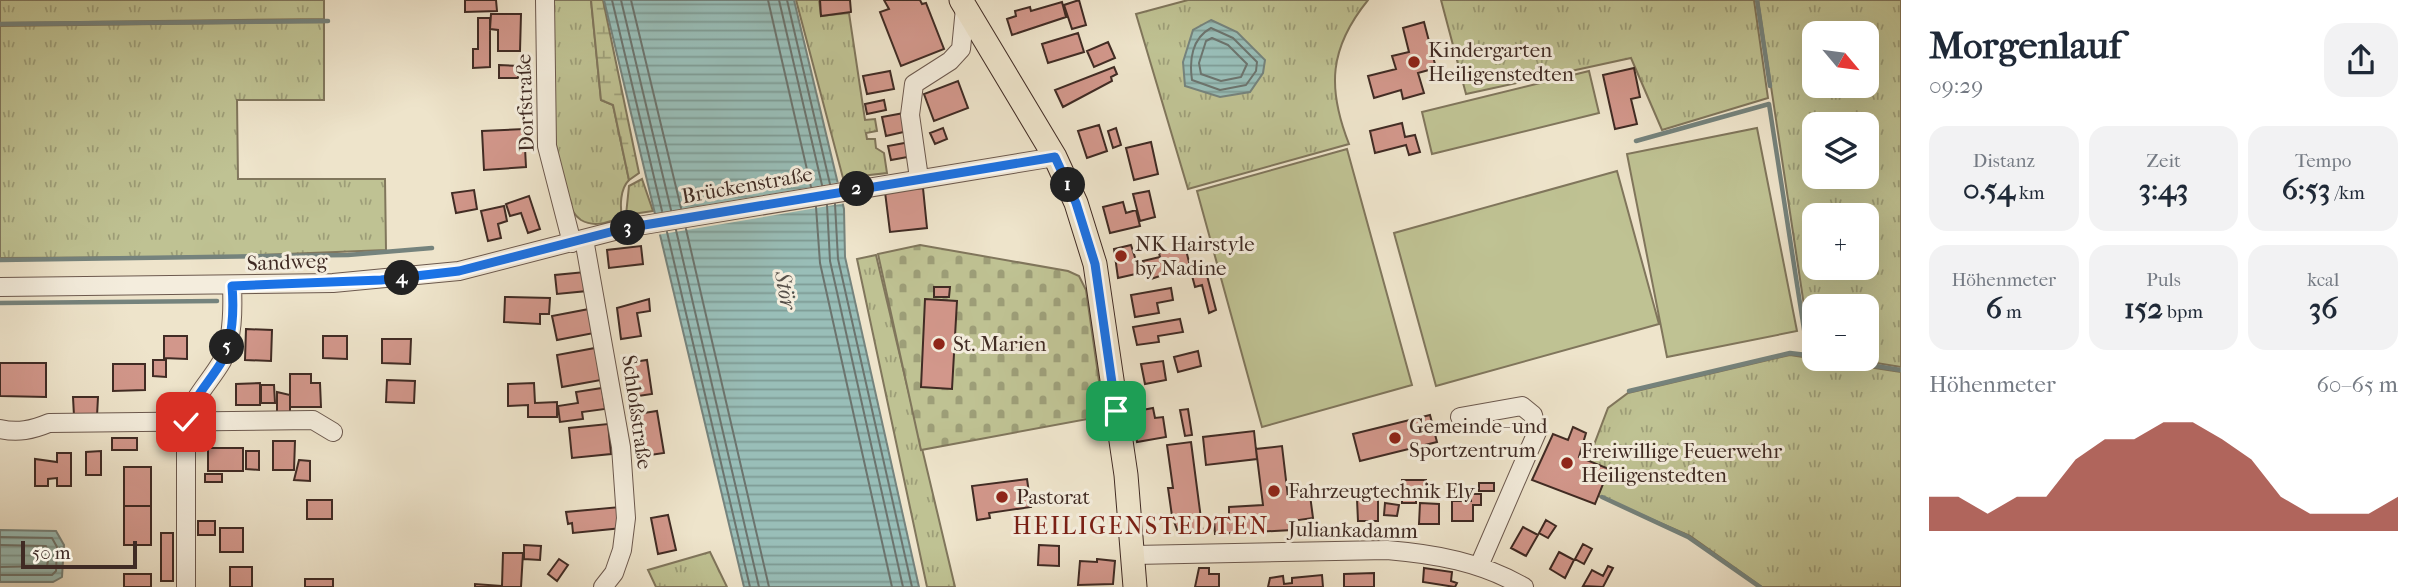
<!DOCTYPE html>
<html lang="de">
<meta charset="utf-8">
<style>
:root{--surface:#fff;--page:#f2f2f3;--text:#1f2937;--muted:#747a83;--accent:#8f2418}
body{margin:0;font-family:"IM FELL French Canon",serif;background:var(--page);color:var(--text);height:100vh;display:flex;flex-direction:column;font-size:26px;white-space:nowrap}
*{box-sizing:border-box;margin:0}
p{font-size:23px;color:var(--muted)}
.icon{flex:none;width:38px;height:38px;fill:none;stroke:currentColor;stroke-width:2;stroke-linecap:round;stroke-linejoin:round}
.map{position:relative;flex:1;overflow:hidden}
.sheet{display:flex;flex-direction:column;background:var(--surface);width:525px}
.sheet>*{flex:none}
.needle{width:46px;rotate:119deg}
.fabs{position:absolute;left:1802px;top:21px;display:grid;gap:14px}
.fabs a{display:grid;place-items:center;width:77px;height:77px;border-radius:14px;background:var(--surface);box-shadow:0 7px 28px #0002;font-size:35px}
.scale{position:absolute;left:21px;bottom:18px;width:116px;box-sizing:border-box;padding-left:7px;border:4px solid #402b24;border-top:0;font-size:19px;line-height:24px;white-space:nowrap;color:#402b24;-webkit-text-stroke:5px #f4eddd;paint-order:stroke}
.pin{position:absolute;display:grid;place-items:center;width:60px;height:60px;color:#fff;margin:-30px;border-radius:14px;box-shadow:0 4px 10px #0006}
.km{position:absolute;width:35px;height:35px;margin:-18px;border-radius:50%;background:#222;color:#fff;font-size:19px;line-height:35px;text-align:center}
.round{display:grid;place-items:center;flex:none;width:74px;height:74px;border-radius:21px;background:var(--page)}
.head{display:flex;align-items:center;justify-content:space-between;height:119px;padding:0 28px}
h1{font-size:38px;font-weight:800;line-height:52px}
.metrics{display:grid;grid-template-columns:repeat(3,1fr);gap:10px;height:119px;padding:7px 28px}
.metrics div{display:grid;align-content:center;border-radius:18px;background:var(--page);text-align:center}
.metrics b{font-size:30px;font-weight:800}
.metrics small{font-size:19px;font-weight:400}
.metrics p{font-size:19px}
.chart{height:196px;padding:14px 28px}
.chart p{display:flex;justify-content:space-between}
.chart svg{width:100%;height:126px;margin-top:7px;fill:var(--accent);opacity:.7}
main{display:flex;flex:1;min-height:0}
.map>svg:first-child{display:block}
.grass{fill:url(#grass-tufts);stroke:#80765c;stroke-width:2;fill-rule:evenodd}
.wetland{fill:url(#wetland-marsh);stroke:#80765c;stroke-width:2}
.cemetery{fill:url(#cemetery-stones);stroke:#80765c;stroke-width:2}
.pitch{fill:#bfc293;stroke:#80765c;stroke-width:2}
.water{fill:url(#water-rules);stroke:#75837d;stroke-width:2}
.pier{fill:#eee4cb}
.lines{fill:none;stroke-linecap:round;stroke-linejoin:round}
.shore{stroke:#6c746e;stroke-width:2}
.stream{stroke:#75837d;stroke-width:4.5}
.building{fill:#d2978b;stroke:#402b24;stroke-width:2}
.minor-casing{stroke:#6c594e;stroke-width:20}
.major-casing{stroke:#402b24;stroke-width:25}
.minor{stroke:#f4eddd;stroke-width:18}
.major{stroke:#eee4cb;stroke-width:23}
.route-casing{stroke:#fff;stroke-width:14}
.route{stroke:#1a73e8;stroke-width:9}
.poi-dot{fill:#8f2418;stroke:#f4eddd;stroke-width:2.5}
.labels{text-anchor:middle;stroke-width:6;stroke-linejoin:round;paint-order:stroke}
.poi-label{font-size:21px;fill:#402b24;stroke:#f4eddd;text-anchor:start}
.street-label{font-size:21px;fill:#402b24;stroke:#f4eddd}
.water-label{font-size:23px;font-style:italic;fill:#565049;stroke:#f4eddd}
.quarter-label{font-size:24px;letter-spacing:2px;fill:#7a1f14;stroke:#f4eddd}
</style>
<main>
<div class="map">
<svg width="1901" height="587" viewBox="0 0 1901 587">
<defs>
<pattern id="grass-tufts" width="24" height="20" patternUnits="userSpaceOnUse" patternTransform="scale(1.75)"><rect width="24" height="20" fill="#bfc293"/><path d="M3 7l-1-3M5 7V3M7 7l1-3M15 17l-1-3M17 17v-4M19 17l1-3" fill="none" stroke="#9d9e78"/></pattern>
<pattern id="wetland-marsh" width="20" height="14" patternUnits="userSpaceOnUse" patternTransform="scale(1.75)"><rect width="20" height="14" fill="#bfc293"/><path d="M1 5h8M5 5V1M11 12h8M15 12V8" fill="none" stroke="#9d9e78"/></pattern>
<pattern id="cemetery-stones" width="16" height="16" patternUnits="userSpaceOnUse" patternTransform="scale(1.75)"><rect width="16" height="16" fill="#bfc293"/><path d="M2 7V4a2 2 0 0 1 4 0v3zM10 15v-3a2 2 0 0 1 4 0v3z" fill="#9d9e78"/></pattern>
<pattern id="water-rules" width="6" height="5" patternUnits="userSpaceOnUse" patternTransform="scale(1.75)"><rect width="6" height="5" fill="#99beb8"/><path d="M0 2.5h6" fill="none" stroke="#7e9b95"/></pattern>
</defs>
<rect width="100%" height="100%" fill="#eee4cb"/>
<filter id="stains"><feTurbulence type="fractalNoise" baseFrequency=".00286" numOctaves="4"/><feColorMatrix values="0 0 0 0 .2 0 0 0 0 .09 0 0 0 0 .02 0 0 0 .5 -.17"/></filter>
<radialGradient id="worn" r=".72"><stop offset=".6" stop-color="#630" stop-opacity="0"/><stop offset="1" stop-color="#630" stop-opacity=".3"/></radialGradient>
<path class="grass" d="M0 0H324V19L0 23Z
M552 0H591L601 100 613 105 629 180C620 189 620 206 622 217 608 222 595 228 581 220 546 198 553 42 552 0Z
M796 0H819L821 16 849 13 865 120 875 119 877 131 866 133 867 139H875L876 148 884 153 887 173 843 178Z
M1188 0H1368C1329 48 1327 88 1349 144L1188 189 1136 14Z
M1441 0H1754L1768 98 1662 130 1631 58 1466 94Z
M1758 0H1901V367L1852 359H1867V306H1815V353L1811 352ZM1815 33H1867V86H1815ZM1815 124H1867V177H1815ZM1867 215V268H1815V215Z
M324 22V100H237L238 179H385L386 250 213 257 0 258V26Z
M642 179 653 211 626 215 629 186Z
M876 255 955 587H927L857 259Z
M1790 355 1901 372V587H1762L1690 536 1578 487 1608 408 1628 393Z
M710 552 727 587H656L648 570Z"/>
<path class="wetland" d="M591 0H603L639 173 629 180 613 105 601 100Z"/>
<path class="cemetery" d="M920 245 1068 271 1079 276 1086 290 1104 416 921 450 878 254Z"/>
<path class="pitch" d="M1589 71 1599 113 1432 154 1422 112Z
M1757 128 1797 331 1667 357 1627 154Z
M1347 149 1412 385 1262 427 1197 191Z
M1617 171 1659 324 1436 386 1394 233Z"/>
<path class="water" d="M604 0H794L844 209 845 257 919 587H744Z
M1211 20 1237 32 1265 60 1263 73 1250 92 1220 97 1185 86 1183 62 1193 30Z
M0 530 56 531 64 545 62 577 53 582H0Z"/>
<path class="pier" d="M841 182 846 203 657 235 652 214Z"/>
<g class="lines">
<path class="shore" d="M612 0 662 211
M621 0 671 210
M631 0 681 208
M768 0 811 187
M779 0 822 185
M787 0 830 184
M1211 28 1233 38 1257 62 1256 71 1246 85 1220 90 1192 80C1189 60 1192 38 1211 28Z
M1212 38 1228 45 1247 64 1241 77 1221 81 1201 74 1199 63 1206 41Z
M835 204 838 259 912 587
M827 205 830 261 903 587
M816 207 820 263 892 587
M686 229 769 587
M676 230 759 587
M667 232 750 587
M0 537 52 538 57 547 56 571 52 575H0
M0 545 46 546 49 555 47 566 0 567"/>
<path class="stream" d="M1757 0 1770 86
M0 24 328 21
M1636 141 1769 104 1808 355
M0 260 348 255 432 248
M0 303 217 301
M1833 359 1901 370
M1629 391 1790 353 1815 356
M1602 497 1688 537 1760 587"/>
</g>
<path class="building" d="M465 0H496L497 11 465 12Z
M820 0H850L851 12 821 16Z
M884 0H920L922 4 926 3 944 49 901 66 880 12 889 9Z
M1079 0 1086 25 1072 29 1064 5Z
M1062 2 1066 17 1012 35 1007 19 1016 16 1015 11 1030 7 1031 11Z
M491 14H521L520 51H498V30L490 29Z
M478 18H490V67L473 68V49H478Z
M1424 22 1436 68 1418 73 1424 93 1403 99 1401 90 1374 98 1368 76 1396 69 1392 56 1409 52 1403 28Z
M1078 33 1084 52 1048 63 1042 44Z
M1108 42 1115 58 1094 67 1087 51Z
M499 65 519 66 518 78H499Z
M1114 67 1117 74 1111 77 1112 81 1063 107 1055 90Z
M1634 68 1640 97 1631 99 1637 124 1615 129 1603 75Z
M890 71 894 89 867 94 863 76Z
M958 81 968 108 934 121 924 94Z
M884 100 886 110 867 114 865 104Z
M904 113 908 131 886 136 882 117Z
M1402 123 1405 137 1415 135 1420 152 1409 155 1406 145 1375 153 1370 131Z
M1099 125 1107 151 1087 158 1078 131Z
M943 128 947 139 935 144 930 133Z
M1116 128 1121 145 1113 148 1108 131Z
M524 129 526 167 484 170 482 131Z
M910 142 913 156 891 160 888 146Z
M1151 142 1158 174 1134 180 1126 148Z
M923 188 927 228 890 232 885 192Z
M474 190 477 209 456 213 452 193Z
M1149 191 1155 217 1140 221 1133 194Z
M529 196 540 229 528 233 521 213 510 216 506 204Z
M1123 202 1126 213 1136 210 1140 226 1110 233 1103 207Z
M504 206 507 221 498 224 501 238 488 241 481 211Z
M1131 245 1140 273 1118 278 1114 249Z
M641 246 643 264 609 268 607 250Z
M1185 246 1190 266 1151 279 1143 261 1160 257 1159 253Z
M1204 264 1216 310 1209 313 1202 285 1195 287 1190 268Z
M585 272 587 291 557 294 555 275Z
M934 287H950L949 297H934Z
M1171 288 1173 300 1157 303 1159 313 1135 317 1131 295Z
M505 297 550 298 549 314H540V324L504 322Z
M649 299 650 311 637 313 641 336 621 339 617 308Z
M925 299 957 301 952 389 921 387Z
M589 309 594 333 557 340 552 316Z
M1180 319 1183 332 1158 336 1159 342 1137 345 1133 327Z
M246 329 272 330 271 361 245 360Z
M164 336H187V359L164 358Z
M323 336H347V359L323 358Z
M382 339H411L410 364 382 363Z
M595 348 601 380 562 387 557 355Z
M1198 351 1201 366 1178 372 1174 357Z
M153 360H166V377L153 376Z
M647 360 652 394 631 397 626 363Z
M1163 361 1166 380 1145 384 1141 364Z
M0 363H46V397L0 396Z
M113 364H145V390L113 391Z
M290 374H311V383H320L321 407H290Z
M387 380 415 381 414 403 386 402Z
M260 383V405H236V384Z
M534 383 535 403 557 402V417H528V405L508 406V384Z
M261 385H274L275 403H261Z
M602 388 605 409 582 412 583 419 560 422 558 406 578 403 576 392Z
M277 392 290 395V415L277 416Z
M73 397H98L97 416H74Z
M1153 408 1155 418 1163 417 1166 437 1137 442 1132 412Z
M1188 409 1192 435 1185 436 1180 410Z
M657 411 664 453 643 456 637 414Z
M1430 415 1437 442 1360 461 1353 434Z
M608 424 611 454 572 458 569 428Z
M1573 427 1586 433 1579 457 1609 469 1595 504 1532 480 1553 434 1568 440Z
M1254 431 1257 459 1206 465 1203 437Z
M112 438H137V450H112Z
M273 441H295L294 470H273Z
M1191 442 1203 534 1179 535 1172 516 1168 488H1173L1167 445Z
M1282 446 1288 497H1292L1291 492 1306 490V495H1310L1313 518 1291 521 1292 530 1215 534 1214 519 1229 518V507L1263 505 1256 449Z
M208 448H243V471H208Z
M101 451V475H86V452Z
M246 451H259V470L246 469Z
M57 453H71V486H57V478L48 479V486H35V459L57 462Z
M299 460 310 461V481L294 480Z
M124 467H151V506H124Z
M205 474H222V482H205Z
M1027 479 1031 507 989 513 990 518 977 520 972 486Z
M1402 480H1426V492L1416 491V503H1402Z
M1479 483H1494V491H1479Z
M1471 494H1481V505H1473V521H1452V501H1471Z
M1357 499H1378V521H1358Z
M307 500H332V519H307Z
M1385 503 1399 505 1397 516 1384 515Z
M1420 503 1439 504V524H1419Z
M124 506H151V545H124Z
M620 507 622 528 573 533 572 523 568 524 566 512Z
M668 515 676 550 658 554 651 518Z
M1546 520 1556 526 1548 538 1539 533Z
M198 521H215V535H198Z
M1523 527 1538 535 1526 556 1511 548Z
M220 528H243V552H220Z
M161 533H173V581H161Z
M1583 544 1592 549 1584 564 1575 559Z
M524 545 541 546 540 560 524 559Z
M1039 545 1059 546V566L1038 565Z
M1559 552 1574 560 1565 578 1550 569Z
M503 553H523L521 587H475V584L502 586Z
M559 559 568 565 557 581 548 574Z
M1097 559 1115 561 1113 584 1078 585 1080 561 1097 562Z
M1608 566 1613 568 1603 587 1583 586 1592 570 1603 576Z
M230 567H252V587H230Z
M1199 568H1209V574H1219V587H1195Z
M1424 568 1452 572 1451 581 1457 583 1455 587 1423 582Z
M1374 573V587H1344V574Z
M124 574H151V587H124Z
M1322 575 1323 587H1268L1270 578 1283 576 1284 584 1292 583V578Z
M305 579H333V587H305Z"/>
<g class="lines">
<g class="minor-casing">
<path id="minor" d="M545 0 547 146 572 243
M919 178 910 115 914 84 950 61 961 49 965 8
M584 239 621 447 626 518 622 550 614 573 603 587
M0 287 333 283 459 271 626 228 1055 157
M1460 417 1522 406 1533 415 1537 432 1479 566
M0 429C18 433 32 430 49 423L313 420 333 432
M1134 555 1387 550C1435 554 1481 562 1524 587
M186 587V422C192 398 210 382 222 361 233 340 233 310 232 286"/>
</g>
<g class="major-casing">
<path id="major" d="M961 0 1055 157 1076 203 1095 264 1126 475 1135 587"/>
</g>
<use href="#minor" class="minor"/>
<use href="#major" class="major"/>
</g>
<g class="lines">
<g class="route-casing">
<path id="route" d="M186 422C192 398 210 382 222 361 233 340 234 309 232 286L381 280 459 271 626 228 1055 157 1076 203 1095 264 1116 411"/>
</g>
<use href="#route" class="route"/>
</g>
<g class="poi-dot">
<circle cx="1414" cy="62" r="7"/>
<circle cx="1121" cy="256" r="7"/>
<circle cx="939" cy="344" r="7"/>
<circle cx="1395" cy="438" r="7"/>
<circle cx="1567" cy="463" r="7"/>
<circle cx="1274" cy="491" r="7"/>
<circle cx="1002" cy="497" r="7"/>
</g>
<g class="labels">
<g class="poi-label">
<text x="1428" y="57">Kindergarten<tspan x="1428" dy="24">Heiligenstedten</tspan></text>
<text x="1135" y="251">NK Hairstyle<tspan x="1135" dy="24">by Nadine</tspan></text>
<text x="953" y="351">St. Marien</text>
<text x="1409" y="433">Gemeinde- und<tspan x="1409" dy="24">Sportzentrum</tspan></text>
<text x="1581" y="458">Freiwillige Feuerwehr<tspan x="1581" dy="24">Heiligenstedten</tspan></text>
<text x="1288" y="498">Fahrzeugtechnik Ely</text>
<text x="1016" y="504">Pastorat</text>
</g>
<g class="street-label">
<text transform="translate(525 103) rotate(-92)" y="7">Dorfstraße</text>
<text transform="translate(747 185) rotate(-10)" y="7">Brückenstraße</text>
<text transform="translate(287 262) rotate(-2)" y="7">Sandweg</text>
<text transform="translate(637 412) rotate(82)" y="7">Schloßstraße</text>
<text transform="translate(1353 530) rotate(1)" y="7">Juliankadamm</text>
</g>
<g class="water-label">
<text transform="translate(786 290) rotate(79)" y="8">Stör</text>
</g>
<g class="quarter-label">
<text x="1141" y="534">HEILIGENSTEDTEN</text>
</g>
</g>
<rect width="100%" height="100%" filter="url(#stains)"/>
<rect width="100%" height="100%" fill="url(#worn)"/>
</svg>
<div class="fabs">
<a><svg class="needle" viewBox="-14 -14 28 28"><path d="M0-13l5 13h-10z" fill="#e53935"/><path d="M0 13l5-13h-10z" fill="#747a83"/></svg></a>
<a><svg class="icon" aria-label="layers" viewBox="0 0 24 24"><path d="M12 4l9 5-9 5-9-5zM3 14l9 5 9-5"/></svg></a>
<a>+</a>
<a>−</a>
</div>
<div class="scale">50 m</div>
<div class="pin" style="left:1116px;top:411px;background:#1e9e55"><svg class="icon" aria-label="arrive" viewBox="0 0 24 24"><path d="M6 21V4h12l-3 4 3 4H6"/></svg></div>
<div class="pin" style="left:186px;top:422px;background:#d93025"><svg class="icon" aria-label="check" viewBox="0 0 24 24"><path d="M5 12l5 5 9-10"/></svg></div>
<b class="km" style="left:1068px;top:185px">1</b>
<b class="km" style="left:857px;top:189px">2</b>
<b class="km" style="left:628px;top:228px">3</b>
<b class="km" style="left:402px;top:278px">4</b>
<b class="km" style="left:227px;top:347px">5</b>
</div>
<section class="sheet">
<div class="head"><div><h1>Morgenlauf</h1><p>09:29</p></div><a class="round"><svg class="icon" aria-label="share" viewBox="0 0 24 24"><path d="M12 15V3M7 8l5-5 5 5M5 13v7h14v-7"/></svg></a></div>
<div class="metrics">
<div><p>Distanz</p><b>0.54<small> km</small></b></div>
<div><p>Zeit</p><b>3:43</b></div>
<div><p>Tempo</p><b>6:53<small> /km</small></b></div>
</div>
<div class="metrics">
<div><p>Höhenmeter</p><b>6<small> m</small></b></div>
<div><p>Puls</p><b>152<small> bpm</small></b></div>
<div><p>kcal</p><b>36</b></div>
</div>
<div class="chart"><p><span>Höhenmeter</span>60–65 m</p>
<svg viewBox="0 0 160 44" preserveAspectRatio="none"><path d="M0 44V32L10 32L20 38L30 32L40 32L50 19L60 12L70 12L80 6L90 6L100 12L110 19L120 32L130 38L140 38L150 38L160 32V44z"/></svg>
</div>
</section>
</main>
